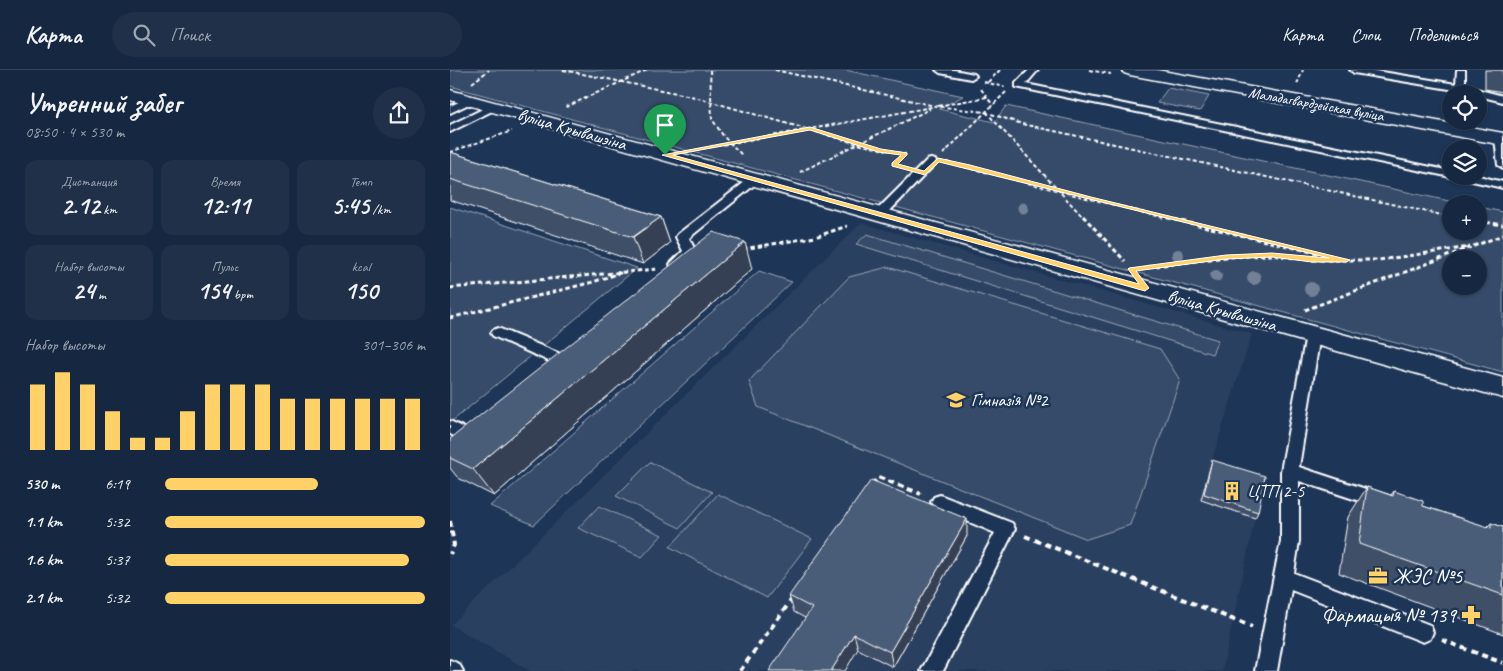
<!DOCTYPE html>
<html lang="ru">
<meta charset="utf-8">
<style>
:root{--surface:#162841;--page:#1f3048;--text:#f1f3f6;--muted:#9ea6b1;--line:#35445a;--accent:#ffd166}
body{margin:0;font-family:Caveat,sans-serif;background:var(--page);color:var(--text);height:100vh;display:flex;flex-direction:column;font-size:19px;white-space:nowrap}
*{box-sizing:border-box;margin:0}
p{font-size:16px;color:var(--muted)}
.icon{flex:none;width:28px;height:28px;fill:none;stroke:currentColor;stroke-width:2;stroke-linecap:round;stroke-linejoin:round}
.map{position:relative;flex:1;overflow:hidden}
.details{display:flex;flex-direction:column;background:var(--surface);width:450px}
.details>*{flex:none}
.controls{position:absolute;left:992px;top:15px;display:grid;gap:10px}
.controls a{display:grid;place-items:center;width:45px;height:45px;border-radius:50%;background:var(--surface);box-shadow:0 1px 4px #0004,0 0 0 1px var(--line);font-size:25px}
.pin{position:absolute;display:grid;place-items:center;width:42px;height:42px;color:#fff;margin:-51px -21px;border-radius:50% 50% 50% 0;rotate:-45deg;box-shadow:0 0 5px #0007}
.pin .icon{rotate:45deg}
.round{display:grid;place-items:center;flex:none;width:52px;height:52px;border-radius:26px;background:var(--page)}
.summary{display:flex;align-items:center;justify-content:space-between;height:85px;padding:0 25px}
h1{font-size:28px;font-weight:700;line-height:38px}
.metrics{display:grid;grid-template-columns:repeat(3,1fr);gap:8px;height:85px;padding:5px 25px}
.metrics div{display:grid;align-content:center;border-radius:12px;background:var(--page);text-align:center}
.metrics b{font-size:25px;font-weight:700}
.metrics small{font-size:14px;font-weight:400}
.metrics p{font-size:14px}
.chart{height:140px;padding:10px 25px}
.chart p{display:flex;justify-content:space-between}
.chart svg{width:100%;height:90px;margin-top:5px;stroke:var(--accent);stroke-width:6}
ul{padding:0 25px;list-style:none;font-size:16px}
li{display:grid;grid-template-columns:80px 60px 1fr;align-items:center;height:38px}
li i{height:12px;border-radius:6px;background:var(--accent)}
header{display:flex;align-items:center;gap:30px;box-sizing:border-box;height:70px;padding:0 25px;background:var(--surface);border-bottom:1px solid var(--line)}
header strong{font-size:24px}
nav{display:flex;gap:28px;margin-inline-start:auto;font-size:18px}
.search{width:350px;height:45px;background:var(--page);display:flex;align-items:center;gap:12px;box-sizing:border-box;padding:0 18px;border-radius:28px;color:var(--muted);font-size:19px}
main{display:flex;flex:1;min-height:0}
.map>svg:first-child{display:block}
.built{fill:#2a4161}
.green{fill:#364b69;stroke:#9aa5b4;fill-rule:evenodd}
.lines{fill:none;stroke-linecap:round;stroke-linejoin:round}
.lane-casing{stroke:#fff;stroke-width:4}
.street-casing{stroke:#fff;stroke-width:3}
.path-far2{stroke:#fff;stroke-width:2;stroke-dasharray:4 2.5;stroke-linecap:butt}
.path-far1{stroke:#fff;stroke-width:3;stroke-dasharray:4.5 3;stroke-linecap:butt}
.path{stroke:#fff;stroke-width:4;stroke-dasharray:6 4.5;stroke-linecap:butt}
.lane{fill:#1d3557;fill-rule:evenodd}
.street{fill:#1d3557;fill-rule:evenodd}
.tree{fill:#738196}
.wall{fill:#405068;stroke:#fff}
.shaded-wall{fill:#344155;stroke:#fff}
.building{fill:#4a5d79;stroke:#fff}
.route{fill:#ffd166;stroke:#fff;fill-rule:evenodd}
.labels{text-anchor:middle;stroke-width:5;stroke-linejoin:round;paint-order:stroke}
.far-street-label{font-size:15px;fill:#fff;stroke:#1d3557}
.street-label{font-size:18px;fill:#fff;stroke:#1d3557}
.poi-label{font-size:18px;fill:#fff;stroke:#1d3557;text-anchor:start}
.near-poi-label{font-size:21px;fill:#fff;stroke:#1d3557;text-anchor:start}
</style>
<header>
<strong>Карта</strong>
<div class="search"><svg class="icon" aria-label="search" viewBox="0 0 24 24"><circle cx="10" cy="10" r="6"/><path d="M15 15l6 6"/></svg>Поиск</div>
<nav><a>Карта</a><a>Слои</a><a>Поделиться</a></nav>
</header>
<main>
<section class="details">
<div class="summary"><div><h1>Утренний забег</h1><p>08:50 · 4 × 530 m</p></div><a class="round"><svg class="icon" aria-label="share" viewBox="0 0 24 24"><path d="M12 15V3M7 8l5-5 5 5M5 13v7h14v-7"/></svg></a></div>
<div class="metrics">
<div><p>Дистанция</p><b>2.12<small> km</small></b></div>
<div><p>Время</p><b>12:11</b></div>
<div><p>Темп</p><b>5:45<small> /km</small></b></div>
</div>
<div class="metrics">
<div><p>Набор высоты</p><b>24<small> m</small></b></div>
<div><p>Пульс</p><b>154<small> bpm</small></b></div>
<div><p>kcal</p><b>150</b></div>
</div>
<div class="chart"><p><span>Набор высоты</span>301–306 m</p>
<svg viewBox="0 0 160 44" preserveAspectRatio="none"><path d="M5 44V12M15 44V6M25 44V12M35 44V25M45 44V38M55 44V38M65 44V25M75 44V12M85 44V12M95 44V12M105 44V19M115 44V19M125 44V19M135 44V19M145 44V19M155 44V19"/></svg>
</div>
<ul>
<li><b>530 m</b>6:19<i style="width:59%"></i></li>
<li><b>1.1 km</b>5:32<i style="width:100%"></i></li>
<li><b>1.6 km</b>5:37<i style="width:94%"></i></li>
<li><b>2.1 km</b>5:32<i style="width:100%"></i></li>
</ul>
</section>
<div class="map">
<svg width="1053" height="601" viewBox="0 0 1053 601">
<rect width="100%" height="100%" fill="#1d3557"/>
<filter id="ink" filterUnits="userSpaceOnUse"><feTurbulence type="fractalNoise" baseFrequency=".02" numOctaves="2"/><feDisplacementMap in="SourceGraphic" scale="10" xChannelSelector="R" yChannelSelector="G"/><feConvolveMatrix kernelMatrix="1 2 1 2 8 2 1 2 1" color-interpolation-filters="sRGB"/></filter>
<g filter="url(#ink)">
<path class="built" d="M411 153 802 264 760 396 751 430 805 448 772 601H80L1 555Z"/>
<path class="green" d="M0 0H395L513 26 489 39 544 52 556 36 1013 134H1001V161H1029V137L1053 142V302L0 16ZM1001 189H1029V216H1001Z
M718 18 759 26 750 41 707 33Z
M0 137 187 198 0 353Z
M417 164 768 270 762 284 406 174Z
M438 197 710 279 730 310 680 455 637 469 308 337 299 311 399 207Z
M309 201 342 212 84 455 40 436Z
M200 392 262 422 230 458 166 426Z
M268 424 362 469 317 528 220 477Z
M149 436 212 465 192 487 128 458Z"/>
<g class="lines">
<g class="lane-casing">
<path id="lane" d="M486 0H504L524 4 526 6 521 9 490 3Z
M579 0H588L576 14 1001 101V106H1005L1001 107 566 17V13Z
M900 0H920L1006 14 1007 0H1015V16L1053 26V32L1029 26V24L904 3Z
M20 27 25 30 23 32 0 43V36Z
M43 34 48 37 46 39 0 62V55Z
M1050 65 1053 66V98L1048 95 1045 68Z
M481 89 485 90 486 92 485 94 434 147H426L424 144 426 141 477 90Z
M1008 106H1029L1053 112V118L1009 108Z
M304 107 308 108 310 110 308 112 239 168 246 182 231 197H221L220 194 233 181 226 167 228 164 300 108Z
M48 258 113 285 115 289 113 293 108 294 103 293 43 266 41 263 43 260Z
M863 260 868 262 870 265 849 397 937 426 940 431 937 436 931 438 849 411V471L844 503 980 555 983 562 980 569 973 572 841 520 827 601H805L831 471V401L856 265 858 262Z
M0 351 23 362 25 366 23 370 17 372 0 364Z
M490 425 562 453 565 459 493 601H471L545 463 484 437 481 432 484 427Z
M0 590 9 594 13 601H0Z"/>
</g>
<g class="street-casing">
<path id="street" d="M672 0H707L1053 63V75L680 5 674 3Z
M0 20 1053 308V328L0 30Z"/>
</g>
<path class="path-far2" d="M113 0 241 26 412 75 455 84 444 95 453 97
M260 0 262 49 274 67 292 85
M325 0 485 36 535 42 572 54 1001 147
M639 0 661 4
M534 12 555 17
M538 12 550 0
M22 13 39 0
M847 14 853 0
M531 19 543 35
M488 36 537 27
M116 37 197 0
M536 42 634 148
M260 77 482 37
M0 82 62 61
M493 84 556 22
M496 92 715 148
M350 102 480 39"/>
<path class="path-far1" d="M633 146 675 191
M710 146 896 190
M998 146 1001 147
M1029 151 1053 155
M293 179 365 167 397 156
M698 197 776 187 822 185 862 190H929L1020 177
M0 218 208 199
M855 240 1053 165
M0 248 143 212 173 202"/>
<path class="path" d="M422 415 428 407 471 424
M0 451 4 475 0 484
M575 466 802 557
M992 570 1053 593
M290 601 342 529"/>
<use href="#lane" class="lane"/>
<use href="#street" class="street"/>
</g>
<g class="tree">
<circle cx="573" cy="138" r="5.5"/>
<circle cx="728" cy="185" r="6"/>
<circle cx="766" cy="206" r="6"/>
<circle cx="804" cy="208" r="7"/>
<circle cx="861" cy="219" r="7"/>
</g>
<path class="wall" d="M1035 0H1053V22L1035 19Z
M0 82 211 147 220 173 193 194 0 130Z
M302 199 44 426 8 408 0 398V369Z
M762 390 808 442 805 448 751 430Z
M917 417 941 425 944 421 973 436 1037 457 1041 453 1053 457V564L889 503 898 447Z
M517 466 443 597 408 579 355 548 344 542 339 526Z"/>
<path class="shaded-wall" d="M211 147 220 173 193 194 183 167Z
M295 172 302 199 44 426 23 399Z
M517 449V466L443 597 440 582Z
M404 564 408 579 395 601H381Z"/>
<path class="building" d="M0 82 211 147 183 167 0 109Z
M263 162 295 172 23 399 0 388V369Z
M762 390 815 406 808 442 754 424Z
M421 410 517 449 440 582 404 564 381 601H319L362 538 339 526Z
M917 417 943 426 944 421 973 431V436L1041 458V453L1053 457V525L909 474Z"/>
</g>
<path class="route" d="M360 57 431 79 457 83V85L448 94 474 101 488 88 520 95 641 127 900 190 896 192H862L822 187 776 189 686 201 699 218 695 221 212 85ZM360 60 428 82 451 85 442 93V96L475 105 489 92 879 188 822 183 776 185 679 198 678 199 689 214 223 85Z"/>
<defs>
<g id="school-bare" transform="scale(1.5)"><path d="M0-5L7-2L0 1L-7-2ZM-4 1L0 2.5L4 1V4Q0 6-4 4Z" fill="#ffd166" stroke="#1d3557" stroke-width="2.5" paint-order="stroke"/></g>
<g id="building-bare" transform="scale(1.5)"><path d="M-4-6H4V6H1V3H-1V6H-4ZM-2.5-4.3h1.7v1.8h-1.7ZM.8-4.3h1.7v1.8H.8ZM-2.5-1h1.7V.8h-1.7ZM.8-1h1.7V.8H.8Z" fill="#ffd166" stroke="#1d3557" stroke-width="2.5" paint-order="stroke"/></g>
<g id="office-bare" transform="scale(1.5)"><path d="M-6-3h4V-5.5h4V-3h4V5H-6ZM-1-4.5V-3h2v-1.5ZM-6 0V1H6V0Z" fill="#ffd166" stroke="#1d3557" stroke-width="2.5" paint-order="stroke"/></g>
<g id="pharmacy-bare" transform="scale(1.5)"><path d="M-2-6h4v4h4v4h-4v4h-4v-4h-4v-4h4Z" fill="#ffd166" stroke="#1d3557" stroke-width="2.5" paint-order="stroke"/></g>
</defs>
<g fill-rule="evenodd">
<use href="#school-bare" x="506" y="330"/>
<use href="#building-bare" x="782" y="421"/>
<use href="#office-bare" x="928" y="506"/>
<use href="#pharmacy-bare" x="1021" y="545"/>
</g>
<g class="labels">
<g class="far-street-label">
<text transform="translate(866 34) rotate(10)" y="5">Маладагвардзейская вуліца</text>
</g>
<g class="street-label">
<text transform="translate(122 59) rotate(16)" y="6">вуліца Крывашэіна</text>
<text transform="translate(772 240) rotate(16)" y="6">вуліца Крывашэіна</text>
</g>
<g class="poi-label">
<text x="521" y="336">Гімназія №2</text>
<text x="797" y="427">ЦТП 2-5</text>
</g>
<g class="near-poi-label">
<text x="943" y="513">ЖЭС №5</text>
<text x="1006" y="552" text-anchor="end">Фармацыя № 139</text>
</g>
</g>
</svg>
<div class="controls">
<a><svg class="icon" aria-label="locate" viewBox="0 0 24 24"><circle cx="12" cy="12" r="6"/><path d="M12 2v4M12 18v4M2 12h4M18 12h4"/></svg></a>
<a><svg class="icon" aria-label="layers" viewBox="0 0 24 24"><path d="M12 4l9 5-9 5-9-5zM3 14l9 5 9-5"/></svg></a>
<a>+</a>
<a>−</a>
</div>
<div class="pin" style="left:215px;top:85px;background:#1e9e55"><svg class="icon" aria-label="arrive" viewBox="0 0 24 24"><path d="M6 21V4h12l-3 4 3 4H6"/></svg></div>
</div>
</main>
